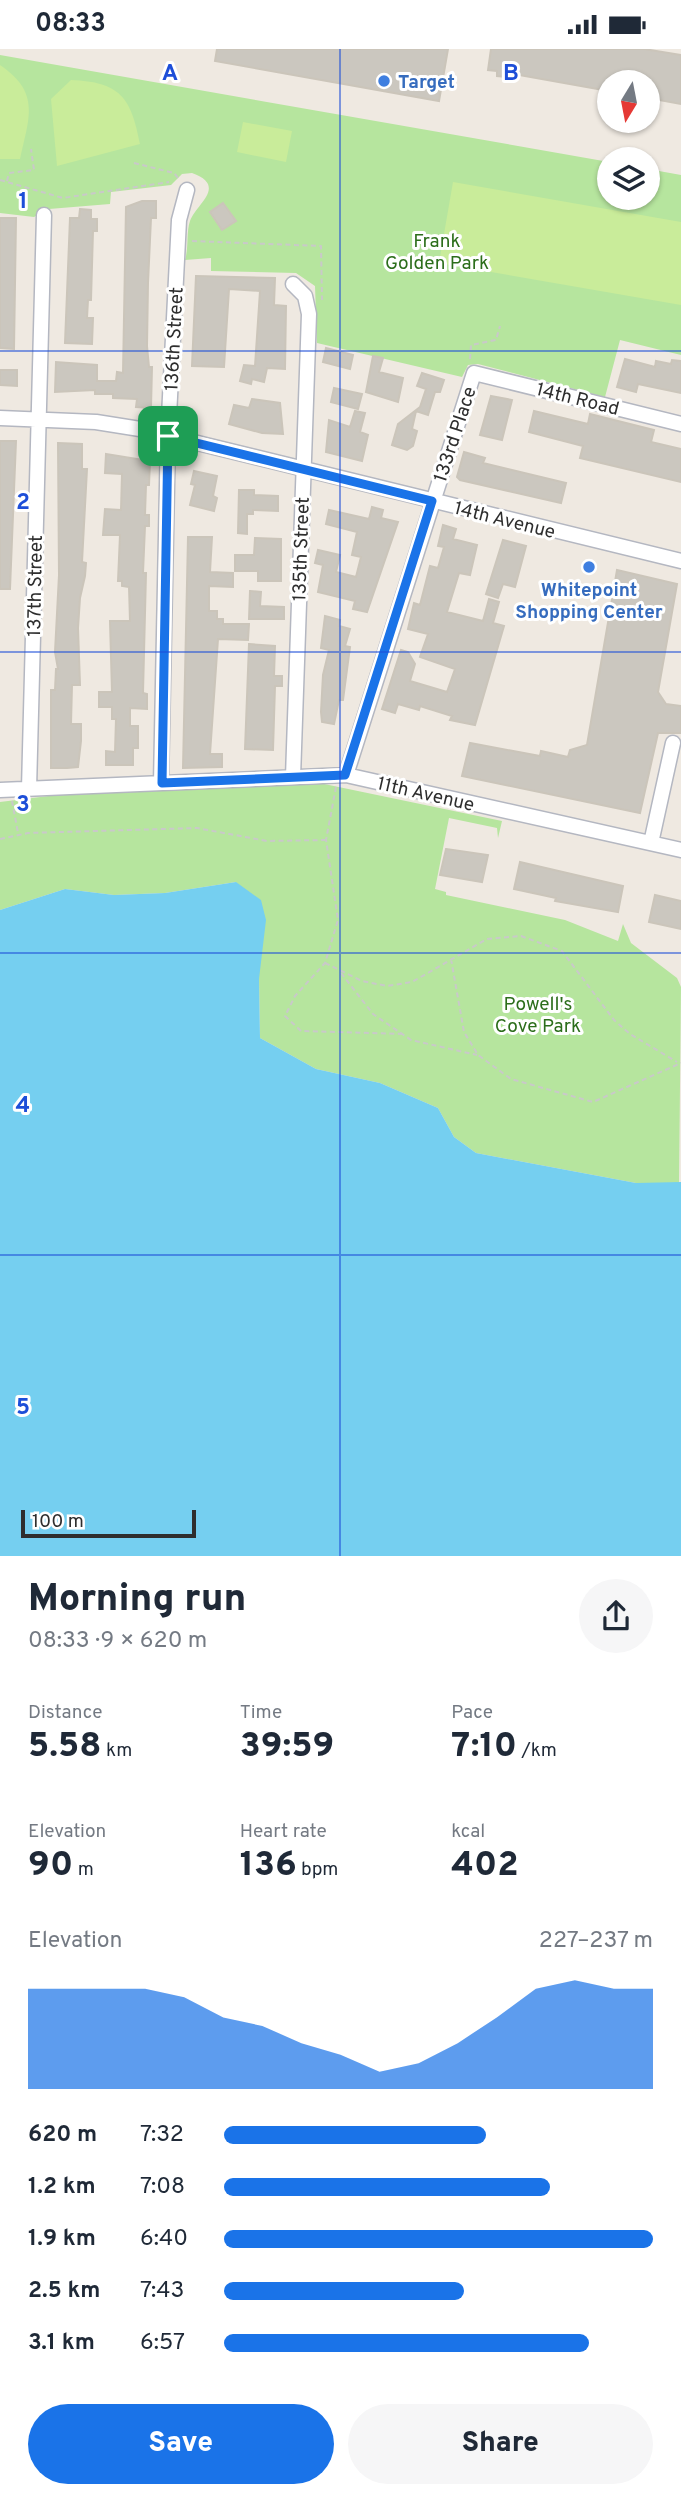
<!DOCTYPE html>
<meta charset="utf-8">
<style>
:root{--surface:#fff;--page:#f6f6f7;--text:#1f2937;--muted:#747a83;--accent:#1a73e8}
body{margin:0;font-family:Overpass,sans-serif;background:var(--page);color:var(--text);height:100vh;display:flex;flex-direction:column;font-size:26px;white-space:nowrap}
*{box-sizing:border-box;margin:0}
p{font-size:23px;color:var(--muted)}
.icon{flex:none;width:38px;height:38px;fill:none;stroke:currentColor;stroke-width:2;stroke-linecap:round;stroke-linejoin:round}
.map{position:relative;height:1507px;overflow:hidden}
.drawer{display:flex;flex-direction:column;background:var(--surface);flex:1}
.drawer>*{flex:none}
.needle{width:46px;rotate:190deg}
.fabs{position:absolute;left:597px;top:21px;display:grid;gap:14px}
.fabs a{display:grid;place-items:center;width:63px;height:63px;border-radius:50%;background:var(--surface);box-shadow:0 2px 5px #0004;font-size:35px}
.scale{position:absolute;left:21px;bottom:18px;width:175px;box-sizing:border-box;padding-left:7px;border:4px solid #2e2e2e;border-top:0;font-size:19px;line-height:24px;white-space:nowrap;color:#2e2e2e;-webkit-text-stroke:5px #fff;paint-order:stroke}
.pin{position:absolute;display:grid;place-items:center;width:60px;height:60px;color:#fff;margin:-30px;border-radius:14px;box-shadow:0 4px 10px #0006}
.round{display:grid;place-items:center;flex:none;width:74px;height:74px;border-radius:37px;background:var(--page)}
.summary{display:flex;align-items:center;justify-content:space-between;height:119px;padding:0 28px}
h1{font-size:38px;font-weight:800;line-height:52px}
.metrics{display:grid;grid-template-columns:repeat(3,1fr);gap:10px;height:119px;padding:7px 28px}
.metrics div{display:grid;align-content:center}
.metrics b{font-size:35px;font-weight:800}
.metrics small{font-size:19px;font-weight:400}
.metrics p{font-size:19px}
.chart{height:196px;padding:14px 28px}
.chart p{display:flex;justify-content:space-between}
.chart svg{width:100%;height:126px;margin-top:7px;fill:var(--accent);opacity:.7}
.action{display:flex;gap:14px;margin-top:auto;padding:14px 28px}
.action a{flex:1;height:80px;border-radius:42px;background:var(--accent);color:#fff;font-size:28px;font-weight:800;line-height:80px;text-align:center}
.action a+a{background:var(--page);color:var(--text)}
ul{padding:0 28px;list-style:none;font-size:23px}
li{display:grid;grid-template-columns:112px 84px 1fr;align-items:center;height:52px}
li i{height:18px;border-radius:9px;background:var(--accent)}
.status{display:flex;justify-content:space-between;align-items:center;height:49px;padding:0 35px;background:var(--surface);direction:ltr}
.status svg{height:19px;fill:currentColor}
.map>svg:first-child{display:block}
.green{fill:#b6e59e}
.pitch{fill:#c9ec9a}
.water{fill:#75cff0}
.building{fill:#cbc7bf;stroke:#cbc5ba;stroke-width:2}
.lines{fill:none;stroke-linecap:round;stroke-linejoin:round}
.minor-casing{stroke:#b4b7c1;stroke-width:17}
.path{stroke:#c9c9c9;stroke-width:2;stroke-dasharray:5 3.5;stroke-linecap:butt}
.minor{stroke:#fff;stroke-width:14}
.route-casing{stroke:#fff;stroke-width:14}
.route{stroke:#1a73e8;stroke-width:9}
.grid{fill:none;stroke:#1d4ed8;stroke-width:2;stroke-opacity:0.55}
.shop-dot{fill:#3f7fe0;stroke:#fff;stroke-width:2.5}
.labels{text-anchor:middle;stroke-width:6;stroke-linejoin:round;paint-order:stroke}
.shop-label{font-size:19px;font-weight:bold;fill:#366cbe;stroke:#fff;text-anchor:start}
.park-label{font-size:19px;fill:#2c6e1b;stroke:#fff}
.street-label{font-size:19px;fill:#2e2e2e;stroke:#fff}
.grid-label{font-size:23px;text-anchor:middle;font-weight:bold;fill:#1d4ed8;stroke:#fff;stroke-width:6;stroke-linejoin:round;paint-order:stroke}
</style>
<div class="status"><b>08:33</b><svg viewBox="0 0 49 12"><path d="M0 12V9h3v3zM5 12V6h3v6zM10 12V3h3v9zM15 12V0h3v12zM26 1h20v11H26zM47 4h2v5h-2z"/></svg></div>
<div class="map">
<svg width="681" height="1508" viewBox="0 0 681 1508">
<rect width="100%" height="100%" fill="#efe9e1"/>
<path class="green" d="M0 6 609 113V149H648V120L681 126V306L620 291 605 348 478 315 468 316 462 328 317 294 315 237 296 224 211 222V209L185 211C189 198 186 184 190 172 196 155 228 137 192 124L182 125 171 136 111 143 110 155 49 160 34 168 0 164Z
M305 731 502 772 498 789 497 779 449 769 435 840 446 843V846L565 871 618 892 623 875 631 894 677 929 681 938 679 1136 636 1134 476 1104 454 1088 438 1059 380 1034 316 1020 260 989 259 930 236 833 165 844 114 846 65 840 0 861V753L89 742Z"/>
<path class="pitch" d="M0 16C41 44 29 68 20 110H0Z
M71 31C120 33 131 48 140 95L57 117 51 50Z
M243 73 292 82 286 113 237 103Z
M453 133 681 173V256L439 214Z"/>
<path class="water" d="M236 833 261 851 266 871 259 930 260 989 316 1020 380 1034 438 1059 454 1088 476 1104 636 1134 681 1133V1507H0V861L65 840 114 846 165 844Z"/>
<path class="building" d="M217 0H448L439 52 215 12Z
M491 0H644L681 6V55L648 49V33H609V42L508 24 507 28 497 27V22L488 21Z
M142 152H156V169H151L148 234 147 297 149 318H152L151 359 136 358 137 350 113 349V345H95V341L55 343 56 313 97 316V332H116L117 323 123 324 126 158Z
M223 154 236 172 222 181 210 163Z
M80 160 91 161V170H97V182H93L91 251H88L87 269H93L92 295 65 294 70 169H79Z
M0 169H16L14 300 0 299Z
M196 227 275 229 274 256 286 257 285 320 267 319 264 333 252 330 251 335 240 332 244 316 255 317 260 242 229 240 224 318 192 317Z
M326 299 353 306 350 320 323 313Z
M373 307 383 309 379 323 403 329 398 353 366 343Z
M625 310 655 318 656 312 671 315 672 311 681 312V344L638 335 636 343 617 338Z
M0 321H17V337L0 336Z
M422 324 444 331 440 343H435L428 366 416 362 412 380 417 382 413 397 407 401 392 396 398 375 420 358 426 340 417 337Z
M334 339 362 345 358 360 331 353Z
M491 347 512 351 502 391 480 386Z
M252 350 280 354 283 385 262 384 229 375 234 356 249 359Z
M355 362 365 364 360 383 368 386 362 412 326 403 329 371 350 378Z
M534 362 588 375 590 365 654 381 651 393 681 400V433L580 409 583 397 529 383Z
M0 392H16L10 540H0Z
M58 394 82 395V420H87L82 513 86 514 85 527 80 549 78 579 80 636H72L71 675H81V692L78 718 67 719H51V641H55L56 620H58L55 603 59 526Z
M464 403 485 409 483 414 566 434 561 454 460 431 457 428Z
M106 405 150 412 149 436H146L145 466H149V477H145L143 524H146L143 644 147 645V660L130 659V677H138V699H133V716H106V702L115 703 116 670H112V658H99V643H112L110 572H130L129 538 122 537V532H118L120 486H103L105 460 121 461 122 425 105 424Z
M194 422 217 427 213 447 217 449 214 462 190 456 195 436 191 435Z
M239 441H254V446L278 447V462L253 461V465H247V485L238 484Z
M372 458 383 461 381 469 398 473 367 563 353 560 355 552 318 543 323 516 315 514 318 501 340 506 336 523 356 528 361 508 352 506 357 483 326 475 329 461 369 470Z
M443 476 456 480 453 490 477 496 470 526 459 524 447 563 483 572 489 550 499 553 493 574 504 577 475 676 450 671 452 667 420 657 419 661 398 655 395 664 382 660 401 601 408 603 415 615 410 632 447 643 455 620 420 608 428 585 408 580 414 554 420 556 430 517 438 519 444 498 438 497Z
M188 488H212L210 523 233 524V538L209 537V562H217V570H223V575H249L248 591 218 590 210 705H222V718L183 719Z
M255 489 281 490V532H258V522H235V506H254Z
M503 491 526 497 515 538 503 535 498 549 486 545Z
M617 521 677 535 658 643 666 655 681 657V684H658L640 764 462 727 470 694 540 707 541 702 568 708 570 701 587 696Z
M250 542 261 543 260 557 284 558V570H249Z
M325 567 340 571 339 577 350 580 345 597 350 598 343 651H339L334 675 322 673 321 663 323 626 329 601 321 599Z
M249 595 275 597 274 627H282V637H275L273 701 245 700Z
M446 800 488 806 482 833 440 826Z
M520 813 623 837 618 863 555 852 556 849 514 840Z
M655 846 681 852V880L649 873Z"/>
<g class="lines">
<g class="minor-casing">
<path id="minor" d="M0 369 96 373 140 380 681 512
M346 726 474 324 681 375
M293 728 309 265 305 247 293 235
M161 734 168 387 179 171 187 141
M29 740 44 166
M0 741 346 726 681 801
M651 794 673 694"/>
</g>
<path class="path" d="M134 114 174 124 178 129
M0 131 63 149 169 133
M7 132 9 124 34 121 31 100
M192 192 321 197 322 251
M470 310 471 296 496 291 500 277
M336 738 326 791 338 871 325 914 295 947 285 967 301 982 403 985
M12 752 18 784
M0 790 28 784 197 779 267 792 325 791
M451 910 464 983 478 1006 511 1030 593 1053 681 1014
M325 914 362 932 387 937 412 933 487 890 521 887 562 902 614 971 630 985 677 1013
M341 924 373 965 411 991 477 1006"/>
<use href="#minor" class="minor"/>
</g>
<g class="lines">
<g class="route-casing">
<path id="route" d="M168 387 432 452 345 726 162 734Z"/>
</g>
<use href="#route" class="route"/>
</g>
<path class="grid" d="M340 0V1508M0 302H681M0 603H681M0 904H681M0 1206H681"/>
<g class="shop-dot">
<circle cx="384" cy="32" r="7"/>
<circle cx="589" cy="518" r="7"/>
</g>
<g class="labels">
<g class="shop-label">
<text x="398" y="39">Target</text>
<text x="589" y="547" text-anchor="middle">Whitepoint<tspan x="589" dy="22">Shopping Center</tspan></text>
</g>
<g class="park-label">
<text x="437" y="198">Frank<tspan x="437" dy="22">Golden Park</tspan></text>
<text x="538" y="961">Powell's<tspan x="538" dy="22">Cove Park</tspan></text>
</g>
<g class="street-label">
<text transform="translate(173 290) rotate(-87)" y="7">136th Street</text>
<text transform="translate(578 349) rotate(14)" y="7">14th Road</text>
<text transform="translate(454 385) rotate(-72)" y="7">133rd Place</text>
<text transform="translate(505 470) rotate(14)" y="7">14th Avenue</text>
<text transform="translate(300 500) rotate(-88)" y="7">135th Street</text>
<text transform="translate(34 537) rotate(-89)" y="7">137th Street</text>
<text transform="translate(426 744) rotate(13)" y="7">11th Avenue</text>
</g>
</g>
<g class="grid-label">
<text x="170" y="31">A</text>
<text x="511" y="31">B</text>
<text x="23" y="159">1</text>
<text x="23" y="460">2</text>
<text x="23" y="762">3</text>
<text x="23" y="1063">4</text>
<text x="23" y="1365">5</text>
</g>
</svg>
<div class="fabs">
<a><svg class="needle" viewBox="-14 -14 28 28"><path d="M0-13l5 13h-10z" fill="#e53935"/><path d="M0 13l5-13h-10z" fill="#747a83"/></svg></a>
<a><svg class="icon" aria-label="layers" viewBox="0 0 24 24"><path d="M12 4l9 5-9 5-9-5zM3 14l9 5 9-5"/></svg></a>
</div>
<div class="scale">100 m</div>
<div class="pin" style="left:168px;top:387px;background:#1e9e55"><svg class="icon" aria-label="arrive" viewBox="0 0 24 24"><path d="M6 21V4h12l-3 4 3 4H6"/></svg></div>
</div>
<section class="drawer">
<div class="summary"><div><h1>Morning run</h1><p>08:33 · 9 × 620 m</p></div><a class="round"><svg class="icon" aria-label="share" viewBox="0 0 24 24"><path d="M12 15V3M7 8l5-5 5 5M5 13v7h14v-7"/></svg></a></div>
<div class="metrics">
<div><p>Distance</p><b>5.58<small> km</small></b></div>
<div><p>Time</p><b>39:59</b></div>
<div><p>Pace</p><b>7:10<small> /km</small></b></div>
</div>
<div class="metrics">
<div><p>Elevation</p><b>90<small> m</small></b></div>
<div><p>Heart rate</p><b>136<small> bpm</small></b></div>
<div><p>kcal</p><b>402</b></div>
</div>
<div class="chart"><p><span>Elevation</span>227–237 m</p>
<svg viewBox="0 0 160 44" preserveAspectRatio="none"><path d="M0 44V9L10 9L20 9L30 9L40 12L50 19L60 22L70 28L80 32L90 38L100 35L110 28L120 19L130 9L140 6L150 9L160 9V44z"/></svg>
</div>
<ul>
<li><b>620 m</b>7:32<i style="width:61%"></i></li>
<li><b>1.2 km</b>7:08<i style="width:76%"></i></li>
<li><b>1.9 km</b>6:40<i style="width:100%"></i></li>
<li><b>2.5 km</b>7:43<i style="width:56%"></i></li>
<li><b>3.1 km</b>6:57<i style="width:85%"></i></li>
</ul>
<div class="action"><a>Save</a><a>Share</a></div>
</section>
